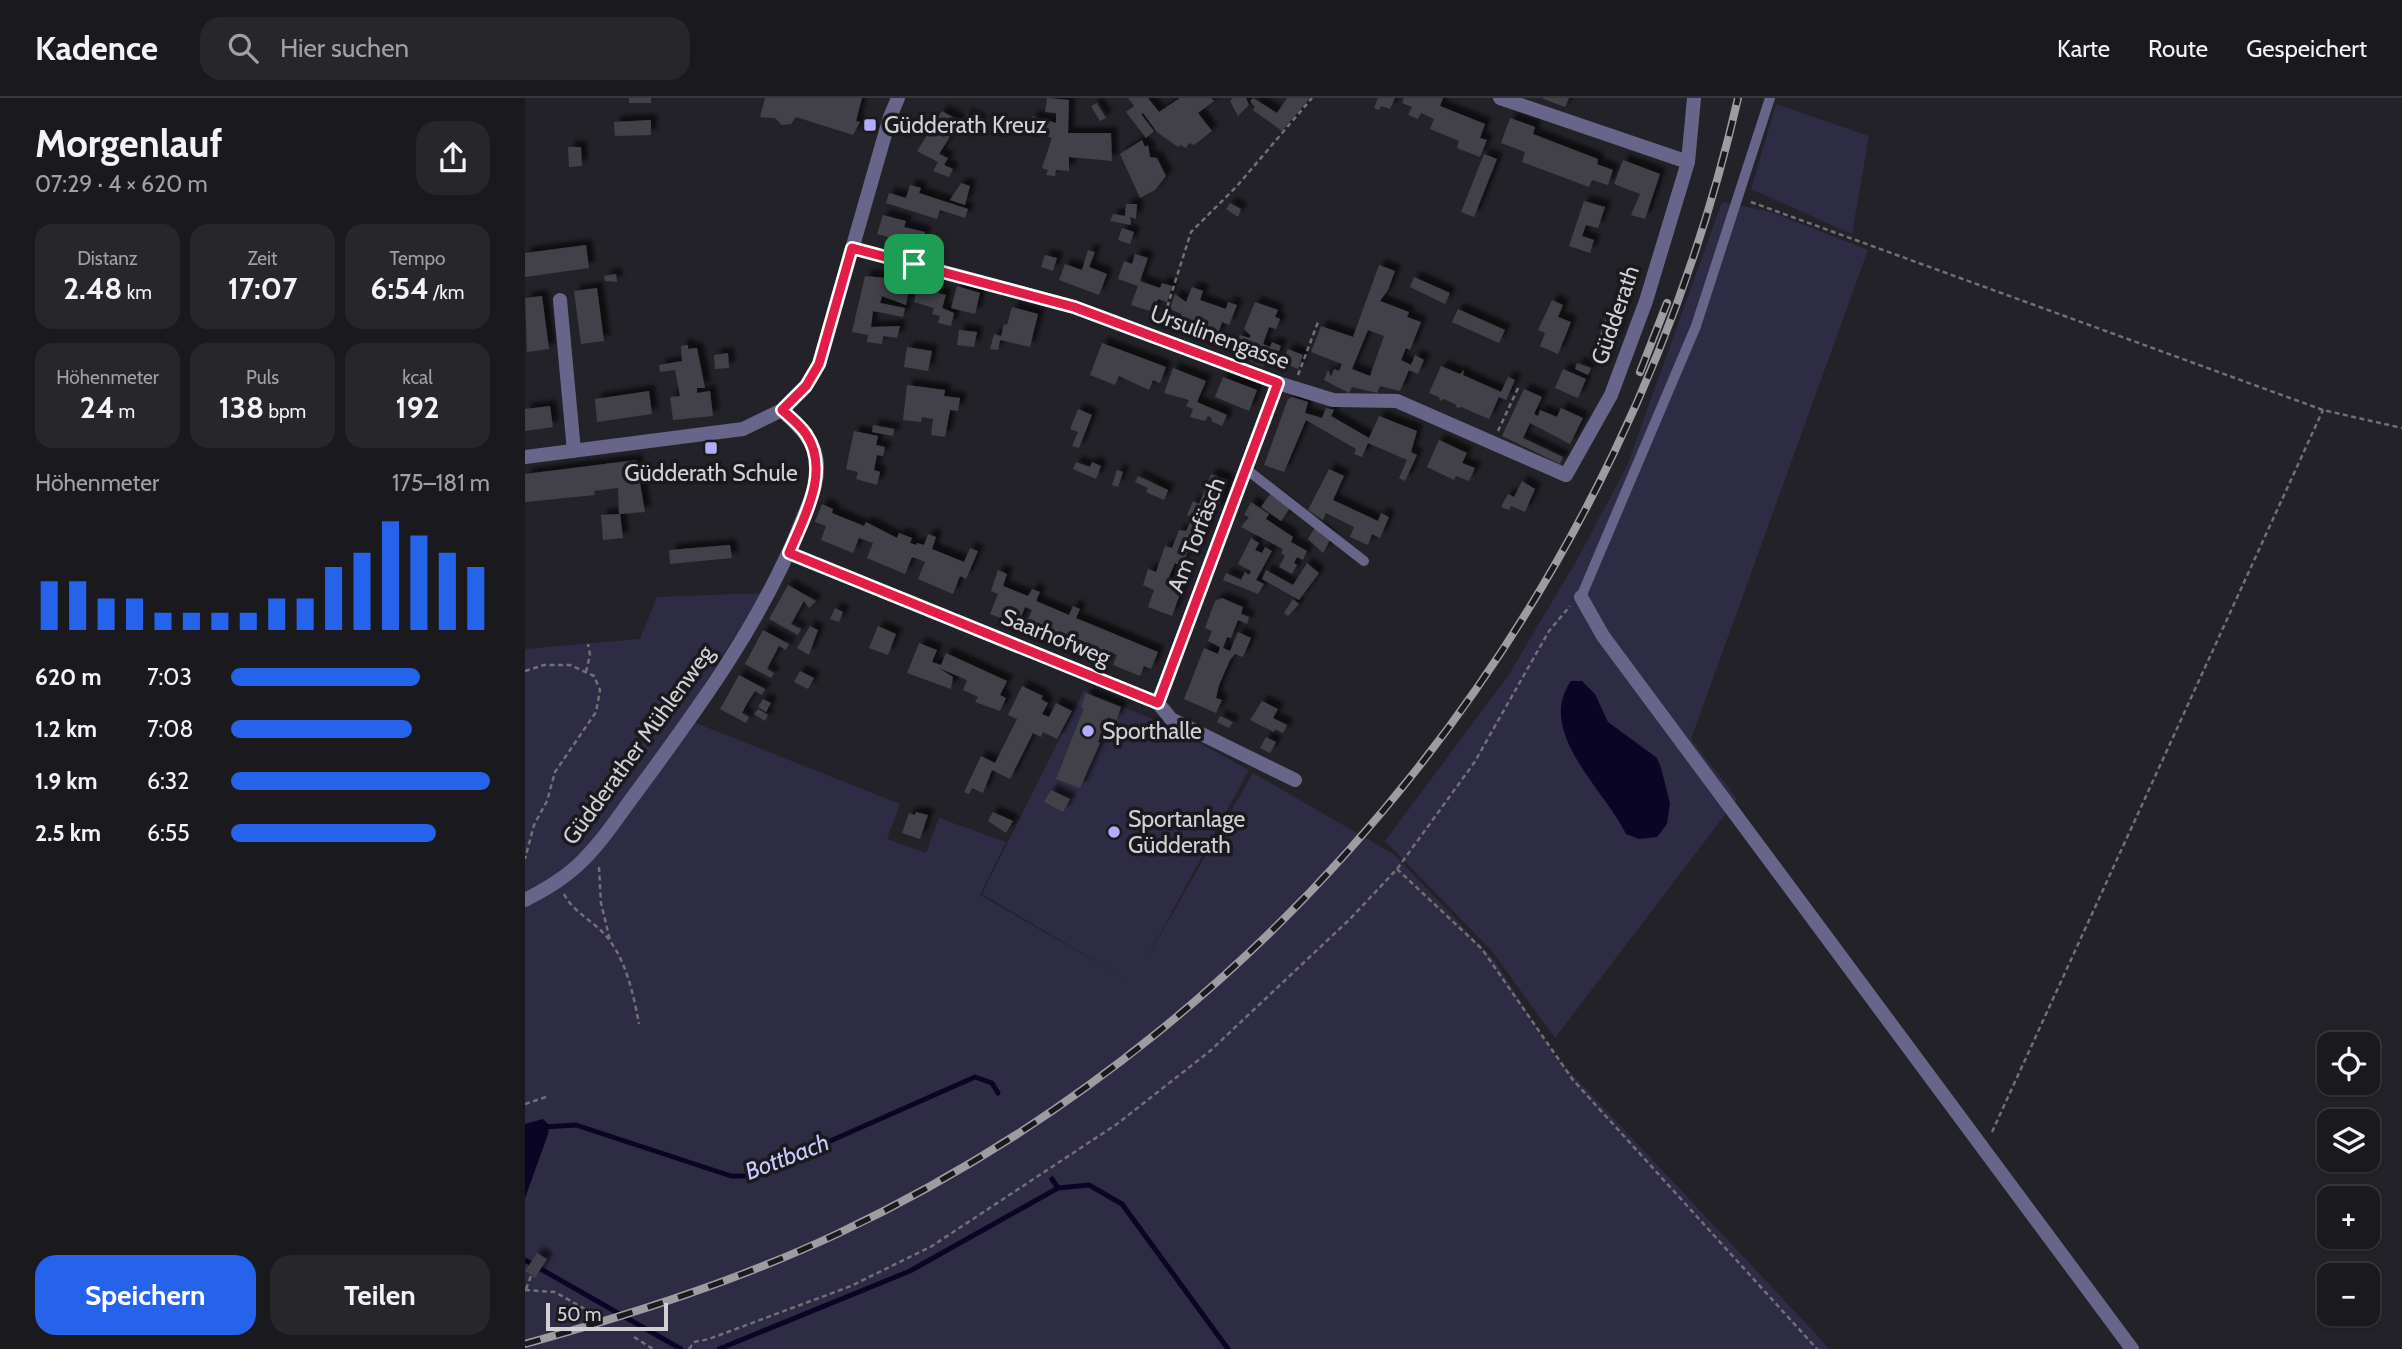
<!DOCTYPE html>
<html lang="de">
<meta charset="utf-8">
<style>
:root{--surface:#1a1a1e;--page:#27272b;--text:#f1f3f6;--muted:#9fa1a4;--line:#38383c;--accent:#2563eb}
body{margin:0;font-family:Cabin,sans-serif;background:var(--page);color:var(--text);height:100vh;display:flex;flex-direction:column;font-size:26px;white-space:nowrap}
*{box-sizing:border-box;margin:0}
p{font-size:23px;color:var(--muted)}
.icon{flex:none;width:38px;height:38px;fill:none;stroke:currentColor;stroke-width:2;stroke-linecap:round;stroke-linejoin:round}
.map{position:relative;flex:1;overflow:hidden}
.drawer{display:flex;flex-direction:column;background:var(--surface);width:525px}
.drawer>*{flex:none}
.fabs{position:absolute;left:1792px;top:934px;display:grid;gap:14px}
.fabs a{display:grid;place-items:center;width:63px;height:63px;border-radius:14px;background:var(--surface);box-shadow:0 2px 5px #0004,0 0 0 2px var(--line);font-size:35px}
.scale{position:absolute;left:21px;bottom:18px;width:122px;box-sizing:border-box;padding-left:7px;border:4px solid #d1d1d5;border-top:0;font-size:19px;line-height:24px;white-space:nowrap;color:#d1d1d5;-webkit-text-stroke:5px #19191e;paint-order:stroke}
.pin{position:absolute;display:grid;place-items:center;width:60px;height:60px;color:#fff;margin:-30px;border-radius:14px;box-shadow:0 4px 10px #0006}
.round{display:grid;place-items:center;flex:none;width:74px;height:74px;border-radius:21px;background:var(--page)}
.overview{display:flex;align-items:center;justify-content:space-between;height:119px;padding:0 35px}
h1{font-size:38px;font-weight:700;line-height:52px}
.metrics{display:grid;grid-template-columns:repeat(3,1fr);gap:10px;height:119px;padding:7px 35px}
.metrics div{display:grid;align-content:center;border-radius:18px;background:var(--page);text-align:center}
.metrics b{font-size:30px;font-weight:700}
.metrics small{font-size:19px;font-weight:400}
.metrics p{font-size:19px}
.chart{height:196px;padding:14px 35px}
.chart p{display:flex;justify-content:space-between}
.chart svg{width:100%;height:126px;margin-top:7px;stroke:var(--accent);stroke-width:6}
.primary-button{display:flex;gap:14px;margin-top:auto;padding:14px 35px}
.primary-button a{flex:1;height:80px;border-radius:21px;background:var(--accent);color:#fff;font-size:28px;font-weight:700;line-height:80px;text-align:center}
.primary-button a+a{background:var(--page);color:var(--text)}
ul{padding:0 35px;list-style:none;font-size:23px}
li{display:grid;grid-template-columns:112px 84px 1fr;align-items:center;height:52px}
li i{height:18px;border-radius:9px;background:var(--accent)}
header{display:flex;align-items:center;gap:42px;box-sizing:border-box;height:98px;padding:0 35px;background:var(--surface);border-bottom:2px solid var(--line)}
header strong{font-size:33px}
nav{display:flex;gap:38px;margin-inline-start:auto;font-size:24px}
.search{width:490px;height:63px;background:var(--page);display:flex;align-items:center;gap:18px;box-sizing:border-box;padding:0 24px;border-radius:21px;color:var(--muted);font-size:26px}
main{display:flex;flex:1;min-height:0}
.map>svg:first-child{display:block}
.green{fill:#2e2c45}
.water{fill:#0b0525}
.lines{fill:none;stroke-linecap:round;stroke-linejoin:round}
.stream{stroke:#0b0525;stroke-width:5}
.building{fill:#424148;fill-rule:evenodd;filter:url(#shadow)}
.path{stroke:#707075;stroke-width:2.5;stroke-dasharray:5 3.5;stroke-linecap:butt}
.service{stroke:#676589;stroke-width:10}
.minor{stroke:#676589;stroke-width:14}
.rail-casing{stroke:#9c9ca1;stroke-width:8}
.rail{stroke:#19191e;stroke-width:5;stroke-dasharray:16;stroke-linecap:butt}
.route-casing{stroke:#fff;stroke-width:14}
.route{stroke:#e11d48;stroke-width:9}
.poi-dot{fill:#b1adfa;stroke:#19191e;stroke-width:2.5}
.labels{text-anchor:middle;stroke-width:7;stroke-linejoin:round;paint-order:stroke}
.poi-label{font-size:23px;fill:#d1d1d5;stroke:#19191e;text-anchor:start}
.street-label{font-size:23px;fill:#d1d1d5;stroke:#19191e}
.water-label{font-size:24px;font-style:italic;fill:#cac8fe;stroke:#19191e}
</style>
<header>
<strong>Kadence</strong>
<div class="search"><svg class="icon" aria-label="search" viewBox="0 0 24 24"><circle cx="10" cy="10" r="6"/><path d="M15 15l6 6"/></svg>Hier suchen</div>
<nav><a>Karte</a><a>Route</a><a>Gespeichert</a></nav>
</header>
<main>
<section class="drawer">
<div class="overview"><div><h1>Morgenlauf</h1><p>07:29 · 4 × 620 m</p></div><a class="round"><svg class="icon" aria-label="share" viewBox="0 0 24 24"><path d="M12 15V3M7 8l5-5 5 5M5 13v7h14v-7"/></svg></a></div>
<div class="metrics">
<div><p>Distanz</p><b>2.48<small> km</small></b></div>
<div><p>Zeit</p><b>17:07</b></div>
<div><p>Tempo</p><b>6:54<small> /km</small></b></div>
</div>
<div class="metrics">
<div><p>Höhenmeter</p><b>24<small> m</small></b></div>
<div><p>Puls</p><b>138<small> bpm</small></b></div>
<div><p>kcal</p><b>192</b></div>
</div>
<div class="chart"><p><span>Höhenmeter</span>175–181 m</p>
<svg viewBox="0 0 160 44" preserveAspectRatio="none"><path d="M5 44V27M15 44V27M25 44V33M35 44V33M45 44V38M55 44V38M65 44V38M75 44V38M85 44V33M95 44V33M105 44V22M115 44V17M125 44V6M135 44V11M145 44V17M155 44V22"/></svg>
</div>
<ul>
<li><b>620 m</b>7:03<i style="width:73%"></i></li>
<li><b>1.2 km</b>7:08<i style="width:70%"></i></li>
<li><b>1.9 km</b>6:32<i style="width:100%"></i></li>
<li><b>2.5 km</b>6:55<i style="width:79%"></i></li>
</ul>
<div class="primary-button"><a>Speichern</a><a>Teilen</a></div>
</section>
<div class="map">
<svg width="1877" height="1251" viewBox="0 0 1877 1251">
<defs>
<filter id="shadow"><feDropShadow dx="6" dy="-6" stdDeviation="2" flood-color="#0009"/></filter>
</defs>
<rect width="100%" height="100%" fill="#222228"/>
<path class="green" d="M1251 6 1344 38 1327 136 1226 91Z
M1197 104 1246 114 1343 152 1166 641 1212 701 1030 940 966 852 860 743 983 578 1053 460 1102 368Z
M237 495 158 620 375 706 362 741 401 755 414 720 481 744 455 797 608 885 457 796 559 592 644 628 724 672 619 865 728 675 870 757 970 863 1030 958 1305 1251H0V1100L23 1036 18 1021 0 1026V551L115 541 132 499Z"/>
<path class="water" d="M1046 583H1057L1070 596 1083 624 1132 660 1136 670 1145 705 1142 726 1132 739 1114 741 1101 736C1080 692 1010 634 1046 583Z
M18 1021 24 1027 23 1036 0 1100V1026Z"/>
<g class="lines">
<path class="stream" d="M18 1029 51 1027 206 1078H226L450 979 467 985 473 995
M527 1081 533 1090 564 1087 597 1106 703 1251
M0 1162 156 1251
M194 1251 385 1173 533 1090"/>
</g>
<path class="building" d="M104 0H126V5H104Z
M240 0H337L331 23 335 24 328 37 271 19 266 26 257 27 250 20 235 19Z
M522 0 544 2 543 35H586L587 63 544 59V73L531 72 530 78 521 77 523 72 517 70 527 40 504 30 507 18 531 25V15L520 14Z
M603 0H623L634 14 655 0H686L689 3 673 15 687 33 669 47 664 45 661 50 655 47 653 49 632 34 618 15 616 16 629 33 621 40 601 14 609 8Z
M708 0H721L724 7 713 18 705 3Z
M728 0 752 15 762 0H785L757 33 728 12 730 9 725 3Z
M853 0H870L865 11 856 8 854 12 849 10Z
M879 0H918L915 8 960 26 955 40 962 42 955 59 932 50 934 43 905 31 909 21 896 15 893 21 883 17 887 9 877 5Z
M1016 0H1044L1040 9Z
M572 5 581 20 575 23 566 8Z
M417 13 435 23 414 56 423 60 419 67 428 71 424 79 408 73 413 64 392 53Z
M442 16 456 23 451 32 437 25Z
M985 20 1010 29 1008 36 1073 61 1072 66 1088 72 1083 87 1067 82 1064 89 997 64 1000 54 976 45Z
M126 22V37L90 38 89 24Z
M617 42 620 49 623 47 625 59 632 60 641 78 630 92 615 100 595 56Z
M43 49H56L57 68 44 69Z
M959 56 972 61 949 119 936 114Z
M1098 62 1135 76 1120 121 1106 117 1115 96 1089 86Z
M436 85 445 88 440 107 425 102Z
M385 87 396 90 394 95 443 111 440 120 415 112 412 121 361 105 364 95 381 100Z
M1059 103 1080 109 1073 130 1061 127 1057 138 1069 142 1065 155 1044 148Z
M705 105 716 111 713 119 701 111Z
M601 106H612L611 121 605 119 606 127 585 123 588 116 600 118Z
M358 117 381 123 379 129 400 134 396 148 352 136Z
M597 130 609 134 605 146 593 142Z
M61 147 64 170 0 179V155Z
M563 152 570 154 564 169 582 176 574 197 534 182 540 166 557 172Z
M610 156 623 160 615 183 635 190 637 185 647 188 642 204 633 201 628 214 606 207 613 188 593 181 599 163 607 166Z
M520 157 532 160 528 173 516 169Z
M854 167 870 173 863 192 855 203 884 214 882 219 896 224 885 252 881 250 876 262 886 267 890 257 899 262 893 276 884 272 875 293 855 288 852 295 827 289 824 295 799 282 803 272 806 279 809 271 814 273 817 266 786 254 796 228 828 239ZM843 232 859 238 845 278 827 271Z
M91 176 92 184 80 183 79 178Z
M340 178 362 180 361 184 384 189 381 207 357 198 355 205 380 210 378 219 348 213 346 229 375 228 372 240 358 238 357 246 342 244 343 237 327 234Z
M889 179 925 195 920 206 885 189Z
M394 182 415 187 413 195 421 197 417 210 429 215 426 228 413 225 415 218 407 216 409 210 389 204Z
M432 188 455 195 450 216 426 210Z
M667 189 678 193 675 202 701 211 703 204 712 207 704 227 697 224 692 239 653 224 657 216 645 211 650 196 661 204Z
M72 190 79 243 56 246 49 193Z
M17 198 24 251 2 254 0 200Z
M1027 202 1038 207 1033 219 1046 224 1033 256 1015 248 1020 235 1013 232Z
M730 204 753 212 750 219 755 221 751 231 744 229 738 246 745 249 747 244 756 248 750 262 742 259 738 268 707 256 715 237 724 240 726 238 719 231Z
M487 209 513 216 505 249 475 242 473 252 465 251 469 236 476 238 479 226 482 227Z
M933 211 980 232 974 245 927 224Z
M1080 221 1095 227 1089 244 1074 238Z
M434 232 452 234 449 249 432 247Z
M577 245 641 269 635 285 628 282 624 292 594 278 590 287 565 277Z
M163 247V251L172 250 180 290H172V295L185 293 188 318 148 322 145 299 155 298 150 272 135 274 134 267 157 263 156 248Z
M382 249 407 253 403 273 379 269Z
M763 251 778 257 773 271 757 264Z
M203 255 204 270 190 271 189 257Z
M1052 265 1066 270 1063 277 1050 271Z
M916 268 935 276 939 272 938 277 976 294 983 279 990 282 981 302 974 299 964 321 936 309 932 310 930 306 919 301 915 303 914 299 904 295Z
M648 270 681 283 672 304 702 317 697 328 686 323 687 320 683 318 680 323 665 319 668 311 661 308 664 302 639 295Z
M1038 271 1061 281 1053 300 1030 290Z
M698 279 732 292 724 313 690 299Z
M382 287 420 292 419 298 435 300 433 313 425 312 420 339 406 337 408 321 397 319 396 324 378 322Z
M999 291 1017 299 1009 316 1013 318 1015 312 1032 319 1036 310 1058 320 1045 346 1005 325 998 340 1038 359 1035 366 977 338Z
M124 293 127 316 72 324 70 301Z
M767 299 783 304 780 315 797 320 801 310 809 312 806 318 844 340 854 318 892 333 886 354 892 357 880 383 874 380 882 362 843 345 837 359 829 356 831 351 781 322 759 374 739 367 763 301Z
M25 308 28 329 0 333V311Z
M553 311 567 317 554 350 547 348 553 334 545 331Z
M348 327 369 331 368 338 347 334Z
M329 333 353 338 351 347 360 349 358 358 352 357 349 372 355 374 352 387 331 381 333 374 321 371Z
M914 342 942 355 937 365 950 370 944 383 931 378 929 382 902 369Z
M111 362 120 414 95 416 98 440 78 442 76 417 94 416 93 390 69 393 70 397 0 404V376Z
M551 364 565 369 567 364 576 368 571 381 548 371Z
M804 371 819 378 808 402 853 423 856 415 864 419 855 440 847 436 843 447 825 439 829 429 801 415 798 422 783 412Z
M592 372 598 374 593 389 587 387Z
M686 376 703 382 695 405 691 413 686 412 676 442 670 451 665 450 656 468 650 465 644 479 659 485 647 518 623 509 629 492 618 487 623 471 631 474 640 448 647 450 654 432 661 433 667 420 662 417 668 403 674 406Z
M613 378 643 392 639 402 621 394 623 390 610 384Z
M997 383 1010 391 1000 414 986 408 984 412 976 409 983 396 989 399Z
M745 396 765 410 756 423 736 409Z
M726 404 744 416 741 421 768 439 766 444 782 453 778 462 772 459 769 465 772 467 767 476 754 469 760 458 756 455 758 451 716 429 724 419 719 417Z
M297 406 308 411 307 415 339 428 341 424 372 440 374 435 387 440 385 445 391 447 392 445 399 447 403 436 411 439 407 451 439 464 445 450 453 453 441 481 435 478 428 496 393 481 400 464 393 461 387 459 380 476 342 460 348 445 334 440 328 455 296 442 301 428 290 424Z
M791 428 806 440 798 455 783 441Z
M726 440 734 445 730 452 737 455 740 449 747 453 731 482 739 486 733 496 698 482 701 475 716 482 720 474 724 477 726 473 713 466Z
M205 447 207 460 145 466 144 452Z
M782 465 794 475 774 502 737 481 741 472 768 487Z
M473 472 482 476 478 488 503 498 507 491 515 494 511 503 544 517 548 508 555 511 551 520 633 554 626 571 619 568 615 578 588 567 592 557 578 551 574 561 547 550 551 540 544 537 537 535 533 544 506 533 510 524 503 521 507 512 500 509 493 527 465 516 473 496 466 493Z
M263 487 291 503 284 510 279 503 266 526 276 531 273 537 244 521Z
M697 500 718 509 716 516 724 519 722 526 713 522 706 540 702 539 698 550 705 553 713 534 726 540 718 559 710 556 705 562 694 587 691 600 697 602 691 615 659 601 679 550 693 556 695 549 683 543 687 533 680 530 690 503Z
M768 501 774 506 763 518 759 515Z
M310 510 318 514 314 524 305 521Z
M285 528 293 532 284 557 272 550Z
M353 528 371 536 363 557 344 550Z
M238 532 264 546 261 552 254 548 242 571 249 575 246 580 220 566Z
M394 545 412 552 407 564 416 567 421 555 482 583 475 597 481 600 475 613 450 604 453 599 438 592 442 582 414 570 428 579 426 591 382 575Z
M275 573 289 580 283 591 269 584Z
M214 577 240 591 237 597 230 593 223 604 217 615 224 619 221 625 195 611Z
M497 588 518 598 516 601 523 605 517 616 524 619 531 605 547 613 532 641 518 634 516 639 508 635 485 681 467 672 458 695 447 690 444 696 439 694 456 658 470 665 492 621 483 617Z
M561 595 596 609 591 623 583 619 573 644 575 645 555 690 531 681 559 610 556 609Z
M238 601 246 605 241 614 233 609Z
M737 603 753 611 748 620 762 627 758 635 750 631 749 634 725 622Z
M233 611 243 617 240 623 229 616Z
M695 618 708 624 704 630 692 624Z
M741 639 751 644 745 655 735 650Z
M526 692 545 701 538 714 519 704Z
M391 714 403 717 395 741 377 735 384 715 390 717Z
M468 714 488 723 481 735 463 723Z
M12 1155 22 1161 10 1180 0 1173Z"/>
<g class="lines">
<path class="path" d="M1226 104 1798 312 1877 330
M637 225 666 134 712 88 787 0
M773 277 793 224
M973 333 994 288
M0 573 19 567H45L69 578 75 592 71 614 30 674 22 703 9 727 0 761
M61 574 65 557 63 546
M74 769 76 805 85 842
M872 771 957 851 1048 982 1292 1251
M39 796C50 817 72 824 85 843 102 866 109 899 114 926
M0 1006 24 998
M1467 1034 1798 312
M1 1191 6 1178
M0 1192 30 1194 63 1213
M109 1239 128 1251
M164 1251 169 1244 184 1241 326 1188 407 1148 592 1026 685 953 825 821 872 771 949 665 1024 533 1045 508"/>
<path class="service" d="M721 371 839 463
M1056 499 1171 228 1245 0"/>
<path class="minor" d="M975 0 1163 64
M327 150 549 209 753 285 808 302 872 303 1041 377 1086 297 1121 203 1163 64 1169 0
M35 202 49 353
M0 359 218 331 257 312 281 288 294 266 365 19 373 0
M264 455 633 605 646 621 770 682
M1056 499 1078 538 1607 1251
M633 605 753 285
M0 802C19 792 37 782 53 767 76 746 94 717 113 692 175 608 237 523 276 425 284 405 296 381 291 359 287 339 271 326 257 312"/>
<g class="rail-casing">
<path id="rail" d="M1115 274 1142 205
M0 1246C107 1216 212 1183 312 1136 769 921 1101 490 1213 0"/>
</g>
<use href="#rail" class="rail"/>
</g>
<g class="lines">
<g class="route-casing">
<path id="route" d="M327 150 549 209 753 285 633 605 264 455C279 419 306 373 281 336 275 327 265 319 257 312L281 288 294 266Z"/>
</g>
<use href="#route" class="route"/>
</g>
<g class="poi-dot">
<rect x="338" y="20" width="14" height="14" rx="3.5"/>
<rect x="179" y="343" width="14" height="14" rx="3.5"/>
<circle cx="563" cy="633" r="7"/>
<circle cx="589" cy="734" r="7"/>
</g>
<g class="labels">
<g class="poi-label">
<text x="359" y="35">Güdderath Kreuz</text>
<text x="186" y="383" text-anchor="middle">Güdderath Schule</text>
<text x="577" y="641">Sporthalle</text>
<text x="603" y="729">Sportanlage<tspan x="603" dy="26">Güdderath</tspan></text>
</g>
<g class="street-label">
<text transform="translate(1090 217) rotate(-71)" y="8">Güdderath</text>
<text transform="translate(695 239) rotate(20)" y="8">Ursulinengasse</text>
<text transform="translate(671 437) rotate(-69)" y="8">Am Torfäsch</text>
<text transform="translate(531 539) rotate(22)" y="8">Saarhofweg</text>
<text transform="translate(113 647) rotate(-54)" y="8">Güdderather Mühlenweg</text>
</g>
<g class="water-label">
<text transform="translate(262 1059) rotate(-21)" y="8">Bottbach</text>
</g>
</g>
</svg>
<div class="fabs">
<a><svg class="icon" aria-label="locate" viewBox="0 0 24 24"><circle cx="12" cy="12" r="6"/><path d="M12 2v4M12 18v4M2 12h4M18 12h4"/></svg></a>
<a><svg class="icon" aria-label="layers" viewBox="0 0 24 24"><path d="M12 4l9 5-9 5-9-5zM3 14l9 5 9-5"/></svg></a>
<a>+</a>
<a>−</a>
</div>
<div class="scale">50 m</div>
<div class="pin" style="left:389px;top:166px;background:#1e9e55"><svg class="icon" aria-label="arrive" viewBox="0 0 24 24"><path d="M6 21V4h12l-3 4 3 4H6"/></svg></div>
</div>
</main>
